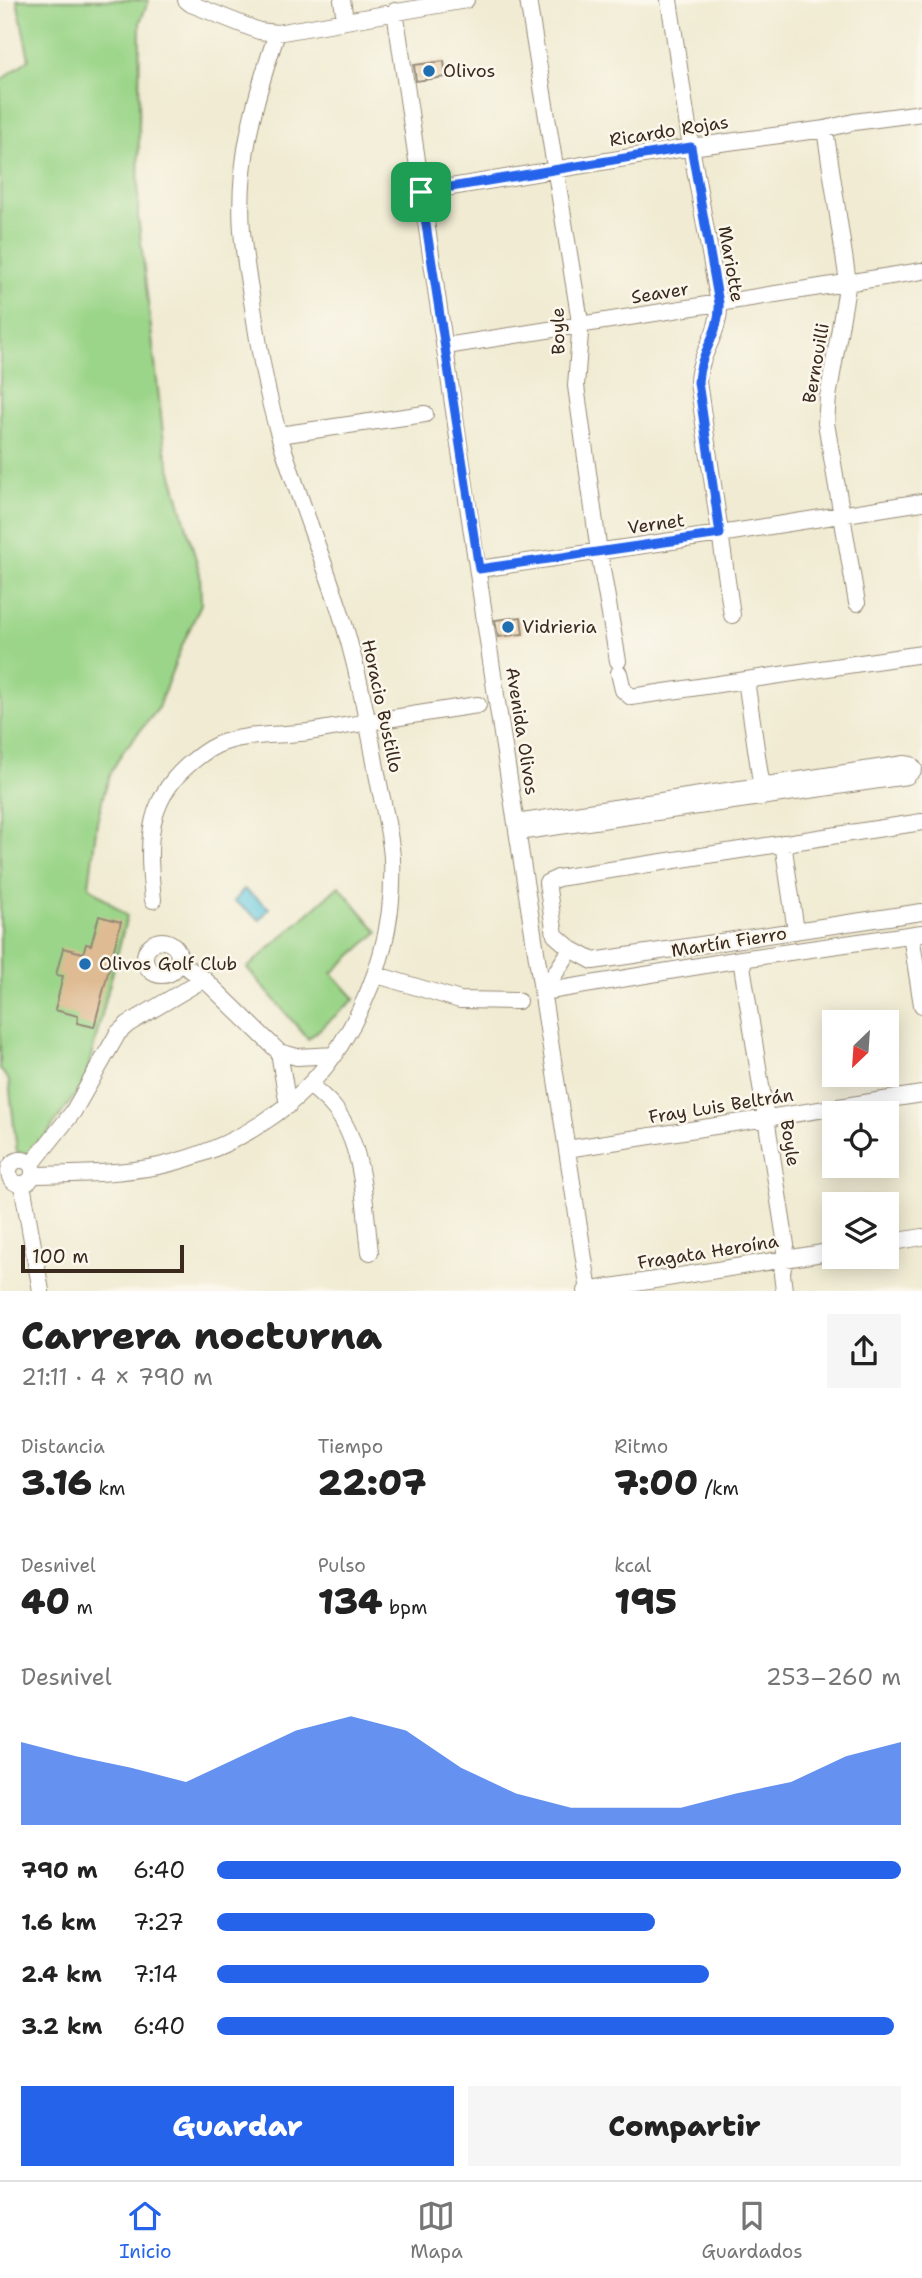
<!DOCTYPE html>
<html lang="es">
<meta charset="utf-8">
<style>
:root{--surface:#fff;--page:#f6f6f6;--text:#222;--muted:#767676;--line:#e0e0e0;--accent:#2563eb}
body{margin:0;font-family:"Shantell Sans",sans-serif;background:var(--page);color:var(--text);height:100vh;display:flex;flex-direction:column;font-size:26px;white-space:nowrap}
*{box-sizing:border-box;margin:0}
p{font-size:23px;color:var(--muted)}
.icon{flex:none;width:38px;height:38px;fill:none;stroke:currentColor;stroke-width:2;stroke-linecap:round;stroke-linejoin:round}
.map{position:relative;height:1291px;overflow:hidden}
.sheet{display:flex;flex-direction:column;background:var(--surface);flex:1}
.sheet>*{flex:none}
.needle{width:46px;rotate:205deg}
.buttons{position:absolute;left:822px;top:1010px;display:grid;gap:14px}
.buttons a{display:grid;place-items:center;width:77px;height:77px;border-radius:0px;background:var(--surface);box-shadow:0 4px 18px #0003;font-size:35px}
.scale{position:absolute;left:21px;bottom:18px;width:163px;box-sizing:border-box;padding-left:7px;border:4px solid #3b2a1e;border-top:0;font-size:19px;line-height:24px;white-space:nowrap;color:#3b2a1e;-webkit-text-stroke:5px #fbf7ec;paint-order:stroke}
.pin{position:absolute;display:grid;place-items:center;width:60px;height:60px;color:#fff;margin:-30px;border-radius:14px;box-shadow:0 4px 10px #0006}
.round{display:grid;place-items:center;flex:none;width:74px;height:74px;border-radius:0px;background:var(--page)}
.headline{display:flex;align-items:center;justify-content:space-between;height:119px;padding:0 21px}
h1{font-size:38px;font-weight:800;line-height:52px}
.metrics{display:grid;grid-template-columns:repeat(3,1fr);gap:10px;height:119px;padding:7px 21px}
.metrics div{display:grid;align-content:center}
.metrics b{font-size:35px;font-weight:800}
.metrics small{font-size:19px;font-weight:400}
.metrics p{font-size:19px}
.chart{height:196px;padding:14px 21px}
.chart p{display:flex;justify-content:space-between}
.chart svg{width:100%;height:126px;margin-top:7px;fill:var(--accent);opacity:.7}
.cta{display:flex;gap:14px;margin-top:auto;padding:14px 21px}
.cta a{flex:1;height:80px;border-radius:0px;background:var(--accent);color:#fff;font-size:28px;font-weight:800;line-height:80px;text-align:center}
.cta a+a{background:var(--page);color:var(--text)}
ul{padding:0 21px;list-style:none;font-size:23px}
li{display:grid;grid-template-columns:112px 84px 1fr;align-items:center;height:52px}
li i{height:18px;border-radius:9px;background:var(--accent)}
.dock{display:flex;justify-content:space-around;align-items:center;height:98px;border-top:2px solid var(--line);background:var(--surface);font-size:19px;color:var(--muted)}
.dock a{display:grid;justify-items:center;gap:4px}
.dock .on{color:var(--accent)}
.map>svg:first-child{display:block}
.green{fill:#9bd589;stroke:#6b8054;stroke-width:2}
.water{fill:#60c7dd;stroke:#4e787e;stroke-width:2}
.building{fill:#dfbb93}
.lines{fill:none;stroke-linecap:round;stroke-linejoin:round}
.minor-casing{stroke:#968a78;stroke-width:18}
.minor{stroke:#fff;stroke-width:16}
.route-casing{stroke:#fff;stroke-width:14}
.route{stroke:#2563eb;stroke-width:9}
.poi-dot{fill:#1f6fb2;stroke:#fbf7ec;stroke-width:2.5}
.labels{text-anchor:middle;stroke-width:5;stroke-linejoin:round;paint-order:stroke}
.poi-label{font-size:18px;fill:#3b2a1e;stroke:#fbf7ec;text-anchor:start}
.street-label{font-size:18px;fill:#3b2a1e;stroke:#fbf7ec}
</style>
<div class="map">
<svg width="922" height="1291" viewBox="0 0 922 1291">
<rect width="100%" height="100%" fill="#fbf7ec"/>
<filter id="ink" filterUnits="userSpaceOnUse"><feTurbulence type="fractalNoise" baseFrequency=".0143" numOctaves="2"/><feDisplacementMap in="SourceGraphic" scale="14" xChannelSelector="R" yChannelSelector="G"/><feConvolveMatrix kernelMatrix="1 2 1 2 8 2 1 2 1" color-interpolation-filters="sRGB"/></filter>
<filter id="wash" filterUnits="userSpaceOnUse"><feTurbulence type="fractalNoise" baseFrequency=".00686" numOctaves="4" result="noise"/><feDisplacementMap in="SourceGraphic" scale="28" xChannelSelector="R" yChannelSelector="G"/><feGaussianBlur stdDeviation="1.57" result="paint"/><feColorMatrix in="noise" values="0 0 0 0 0 0 0 0 0 0 0 0 0 0 0 0 0 1.4 0 .05"/><feComposite in="paint" operator="in"/></filter>
<g filter="url(#wash)">
<rect width="100%" height="100%" fill="#f0ebd2"/>
<path class="green" d="M17 0H149L140 22 138 216 165 450 200 574 201 604 181 648 157 710 124 750 112 770 104 793 97 822 89 886 127 916 85 1081 32 1155 17 1152 9 1081 0 1069V81L29 59Z
M339 886 378 932 332 973 355 999 308 1039 247 968Z"/>
<path class="water" d="M244 889 269 908 260 920 234 901Z"/>
<g id="blocks">
<path class="building" d="M444 61 446 77 416 81 414 65Z
M521 617 523 634 498 637 495 620Z
M99 916 121 922 94 1027 77 1023 78 1016 55 1010 63 976 56 975 63 948 83 953 86 944 91 945Z"/>
</g>
</g>
<g filter="url(#ink)">
<use href="#blocks" fill-opacity="0" stroke="#968a78" stroke-width="2"/>
<g class="lines">
<g class="minor-casing">
<path id="minor" d="M186 0 191 4 259 31 277 33 466 0
M342 0 345 19
M528 0 579 315 580 333 576 386 599 552 618 661
M669 0 691 147 719 303C721 333 699 353 698 382L732 615
M395 11 497 702 589 1291
M825 129 848 282 828 397 826 423 857 603
M421 192 691 147 825 129 854 122 922 113
M446 346 922 271
M279 435 425 414
M479 569 720 534 922 502
M619 673 623 690 631 697 922 654
M746 680 763 796
M922 822 558 878 547 883 555 935 571 949 593 961 922 912
M516 823 904 764 911 765 914 769 907 776 518 832
M783 843 796 931
M153 900C148 848 144 804 187 766 196 758 206 750 217 745 244 733 279 736 308 732 364 723 421 713 478 705
M911 935 922 1005
M145 958a17 17 0 1 1 34 0a17 17 0 1 1-34 0Z
M741 959 786 1245 782 1274 784 1291
M179 962 204 979 279 1052 297 1057 335 1055
M377 975 460 1000 518 1001
M543 992 741 959 922 933
M543 992 571 949
M279 1052 288 1106
M311 1086C319 1093 328 1100 335 1109 365 1148 364 1205 370 1252
M567 1149 922 1094
M9 1172a12 12 0 1 1 24 0a12 12 0 1 1-24 0Z
M31 1165 73 1112 118 1033 128 1024 204 979
M33 1175C75 1174 118 1174 159 1166 231 1150 302 1108 341 1044 377 987 395 926 392 858 390 828 381 798 376 768 367 715 356 662 340 611 321 553 298 496 280 438 266 394 259 347 252 301 248 278 244 255 242 231 237 162 255 98 277 33
M22 1184 41 1291
M887 1243 922 1237
M586 1291 835 1251"/>
</g>
<use href="#minor" class="minor"/>
</g>
</g>
<g class="lines" filter="url(#ink)">
<g class="route-casing">
<path id="route" d="M691 147 719 303C721 333 699 353 698 382L720 534 479 569 421 192Z"/>
</g>
<use href="#route" class="route"/>
</g>
<g class="poi-dot">
<circle cx="429" cy="71" r="7"/>
<circle cx="508" cy="627" r="7"/>
<circle cx="85" cy="964" r="7"/>
</g>
<g class="labels">
<g class="poi-label">
<text x="443" y="77">Olivos</text>
<text x="522" y="633">Vidrieria</text>
<text x="99" y="970">Olivos Golf Club</text>
</g>
<g class="street-label">
<text transform="translate(669 131) rotate(-9)" y="6">Ricardo Rojas</text>
<text transform="translate(731 264) rotate(80)" y="6">Mariotte</text>
<text transform="translate(660 293) rotate(-9)" y="6">Seaver</text>
<text transform="translate(558 331) rotate(-91)" y="6">Boyle</text>
<text transform="translate(816 363) rotate(-80)" y="6">Bernouilli</text>
<text transform="translate(656 524) rotate(-8)" y="6">Vernet</text>
<text transform="translate(382 706) rotate(78)" y="6">Horacio Bustillo</text>
<text transform="translate(522 731) rotate(81)" y="6">Avenida Olivos</text>
<text transform="translate(729 942) rotate(-9)" y="6">Martín Fierro</text>
<text transform="translate(721 1106) rotate(-9)" y="6">Fray Luis Beltrán</text>
<text transform="translate(790 1143) rotate(81)" y="6">Boyle</text>
<text transform="translate(708 1252) rotate(-9)" y="6">Fragata Heroína</text>
</g>
</g>
</svg>
<div class="buttons">
<a><svg class="needle" viewBox="-14 -14 28 28"><path d="M0-13l5 13h-10z" fill="#e53935"/><path d="M0 13l5-13h-10z" fill="#767676"/></svg></a>
<a><svg class="icon" aria-label="locate" viewBox="0 0 24 24"><circle cx="12" cy="12" r="6"/><path d="M12 2v4M12 18v4M2 12h4M18 12h4"/></svg></a>
<a><svg class="icon" aria-label="layers" viewBox="0 0 24 24"><path d="M12 4l9 5-9 5-9-5zM3 14l9 5 9-5"/></svg></a>
</div>
<div class="scale">100 m</div>
<div class="pin" style="left:421px;top:192px;background:#1e9e55"><svg class="icon" aria-label="arrive" viewBox="0 0 24 24"><path d="M6 21V4h12l-3 4 3 4H6"/></svg></div>
</div>
<section class="sheet">
<div class="headline"><div><h1>Carrera nocturna</h1><p>21:11 · 4 × 790 m</p></div><a class="round"><svg class="icon" aria-label="share" viewBox="0 0 24 24"><path d="M12 15V3M7 8l5-5 5 5M5 13v7h14v-7"/></svg></a></div>
<div class="metrics">
<div><p>Distancia</p><b>3.16<small> km</small></b></div>
<div><p>Tiempo</p><b>22:07</b></div>
<div><p>Ritmo</p><b>7:00<small> /km</small></b></div>
</div>
<div class="metrics">
<div><p>Desnivel</p><b>40<small> m</small></b></div>
<div><p>Pulso</p><b>134<small> bpm</small></b></div>
<div><p>kcal</p><b>195</b></div>
</div>
<div class="chart"><p><span>Desnivel</span>253–260 m</p>
<svg viewBox="0 0 160 44" preserveAspectRatio="none"><path d="M0 44V15L10 20L20 24L30 29L40 20L50 11L60 6L70 11L80 24L90 33L100 38L110 38L120 38L130 33L140 29L150 20L160 15V44z"/></svg>
</div>
<ul>
<li><b>790 m</b>6:40<i style="width:100%"></i></li>
<li><b>1.6 km</b>7:27<i style="width:64%"></i></li>
<li><b>2.4 km</b>7:14<i style="width:72%"></i></li>
<li><b>3.2 km</b>6:40<i style="width:99%"></i></li>
</ul>
<div class="cta"><a>Guardar</a><a>Compartir</a></div>
</section>
<nav class="dock">
<a class="on"><svg class="icon" aria-label="home" viewBox="0 0 24 24"><path d="M3 11l9-7 9 7M6 9v11h12V9"/></svg>Inicio</a>
<a><svg class="icon" aria-label="map" viewBox="0 0 24 24"><path d="M3 6l6-2 6 2 6-2v14l-6 2-6-2-6 2zM9 4v14M15 6v14"/></svg>Mapa</a>
<a><svg class="icon" aria-label="saved" viewBox="0 0 24 24"><path d="M7 4h10v16l-5-4-5 4z"/></svg>Guardados</a>
</nav>
